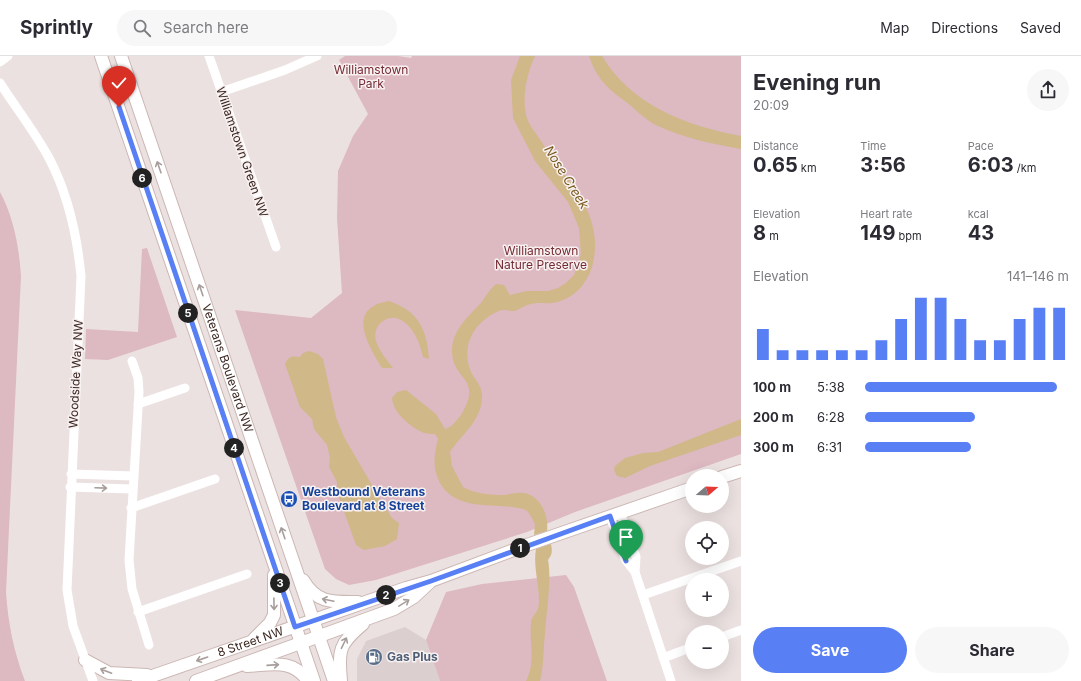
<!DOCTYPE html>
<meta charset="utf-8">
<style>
:root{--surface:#fff;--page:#f7f7f7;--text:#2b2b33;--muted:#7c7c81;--line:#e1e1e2;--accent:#587ff3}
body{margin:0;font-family:Inter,sans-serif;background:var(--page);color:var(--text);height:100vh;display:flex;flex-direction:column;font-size:15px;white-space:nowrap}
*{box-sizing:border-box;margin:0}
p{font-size:13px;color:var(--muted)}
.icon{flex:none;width:22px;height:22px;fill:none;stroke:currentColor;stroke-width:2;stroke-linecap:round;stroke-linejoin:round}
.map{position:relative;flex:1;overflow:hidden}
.sheet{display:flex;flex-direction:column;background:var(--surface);width:340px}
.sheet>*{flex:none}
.needle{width:26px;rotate:71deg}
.tools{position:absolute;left:685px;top:413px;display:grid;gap:8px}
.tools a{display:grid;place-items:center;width:44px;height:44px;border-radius:50%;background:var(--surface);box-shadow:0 4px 16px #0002;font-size:20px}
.pin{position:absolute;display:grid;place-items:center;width:34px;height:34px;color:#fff;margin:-41px -17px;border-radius:50% 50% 50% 0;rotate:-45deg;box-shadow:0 0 4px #0007}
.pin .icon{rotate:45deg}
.km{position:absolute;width:20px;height:20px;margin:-10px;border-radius:50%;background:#222;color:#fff;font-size:11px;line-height:20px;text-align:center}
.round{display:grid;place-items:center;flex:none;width:42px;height:42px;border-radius:21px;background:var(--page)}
.overview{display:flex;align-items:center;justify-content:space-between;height:68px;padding:0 12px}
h1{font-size:22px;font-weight:700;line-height:30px}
.metrics{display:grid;grid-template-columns:repeat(3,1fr);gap:6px;height:68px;padding:4px 12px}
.metrics div{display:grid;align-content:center}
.metrics b{font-size:20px;font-weight:700}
.metrics small{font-size:11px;font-weight:400}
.metrics p{font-size:11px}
.chart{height:112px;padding:8px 12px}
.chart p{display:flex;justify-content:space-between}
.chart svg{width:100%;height:72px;margin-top:4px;stroke:var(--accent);stroke-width:6}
.cta{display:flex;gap:8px;margin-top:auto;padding:8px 12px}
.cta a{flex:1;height:46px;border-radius:24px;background:var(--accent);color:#fff;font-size:16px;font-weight:700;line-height:46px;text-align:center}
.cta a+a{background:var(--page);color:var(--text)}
ul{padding:0 12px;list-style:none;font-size:13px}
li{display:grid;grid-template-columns:64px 48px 1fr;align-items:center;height:30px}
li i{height:10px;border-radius:5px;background:var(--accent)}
header{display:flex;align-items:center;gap:24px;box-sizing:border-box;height:56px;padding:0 20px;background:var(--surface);border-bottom:1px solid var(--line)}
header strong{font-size:19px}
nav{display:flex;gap:22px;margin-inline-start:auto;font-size:14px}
.search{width:280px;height:36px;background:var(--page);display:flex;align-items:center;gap:10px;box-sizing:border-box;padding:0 14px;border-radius:22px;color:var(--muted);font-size:15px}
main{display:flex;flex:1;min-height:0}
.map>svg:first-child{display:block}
.built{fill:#dbd0cf}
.green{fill:#ddb9c2}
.water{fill:#d1b888}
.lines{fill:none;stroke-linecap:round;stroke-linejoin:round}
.secondary-casing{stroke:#cbb7b4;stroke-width:14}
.street{stroke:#fff;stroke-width:9}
.secondary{stroke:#fff;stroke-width:12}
.oneway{stroke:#a79e9b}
.route-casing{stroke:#fff;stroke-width:8}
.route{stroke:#587ff3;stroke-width:5}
.labels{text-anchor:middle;stroke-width:3;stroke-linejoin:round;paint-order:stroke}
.park-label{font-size:12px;fill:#742b33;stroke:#f8f1f1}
.street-label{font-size:12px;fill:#3c2721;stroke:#f8f1f1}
.transit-label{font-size:12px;font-weight:bold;fill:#164399;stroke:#f8f1f1;text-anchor:start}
.service-label{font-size:12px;font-weight:bold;fill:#4e5e75;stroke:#f8f1f1;text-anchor:start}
.water-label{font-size:13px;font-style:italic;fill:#79591b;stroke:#f8f1f1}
</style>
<header>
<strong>Sprintly</strong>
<div class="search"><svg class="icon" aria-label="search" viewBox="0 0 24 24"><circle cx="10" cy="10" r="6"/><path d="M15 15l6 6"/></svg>Search here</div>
<nav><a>Map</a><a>Directions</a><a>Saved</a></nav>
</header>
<main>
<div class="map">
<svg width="741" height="625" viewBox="0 0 741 625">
<rect width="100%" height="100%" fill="#ece1e1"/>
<path class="built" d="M405 571 426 584 440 625H357V603L366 585Z"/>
<path class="green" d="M345 0H398L411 2 412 0H741V398L575 456 527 476 376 524 349 529 336 523 325 513 235 254 311 262 342 237 337 162 338 115 353 80 368 58 339 4Z
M0 136C14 162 19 191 21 220L6 536C8 568 14 596 25 625H0Z
M147 192 177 281 108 304 85 303 86 273 138 276 142 193Z
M566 519 574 531 607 625H440L426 584 446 536 482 528Z"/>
<path class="water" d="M520 0H535C527 17 522 40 526 59 528 68 536 77 541 85 565 122 602 154 594 202 591 224 575 244 552 247 545 248 538 246 531 248 525 249 520 253 515 255 511 255 507 254 503 254 496 255 487 261 482 266 467 279 463 300 472 318 477 326 483 332 482 342 481 365 462 378 450 396L452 410 463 431C475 438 491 439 505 439 511 438 518 436 524 437 541 440 549 460 547 475L534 479 535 468C533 464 530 458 527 455 523 452 516 452 512 451 486 448 455 453 440 427 432 411 434 399 438 383L435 378C430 378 424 378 420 375 408 369 393 356 392 342L397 336 406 334 436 358 445 373C451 372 457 364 461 359 484 321 452 325 452 295 452 274 468 261 481 247 486 240 490 233 496 228L504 229 510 239 527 235H548L558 232 566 227 574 219 581 198 579 172 568 146 535 105 513 62 511 24Z
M589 0H602C631 49 687 70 741 80V93C713 88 684 82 658 70 643 63 634 51 622 43 606 32 595 19 589 0Z
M389 245C418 255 427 273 429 303L423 301C420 288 415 274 404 266 390 254 371 269 376 285 379 295 387 304 393 312H382C368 289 345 252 389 245Z
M309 295 318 298 323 303 336 361 344 381 383 448 392 462 399 467 397 483 385 490 364 494 356 489 337 436V426L329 411 330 402 327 389 314 373 312 363 300 351 285 308C289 300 292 300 300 301L303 297Z
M741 363V379L650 410 625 422 617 420 614 414 615 410 625 402 643 397 658 396Z
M551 488C552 494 553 498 548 504 552 522 546 559 545 578 543 594 544 609 540 625H526C536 607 529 586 531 567 533 556 539 558 539 545 539 526 533 511 536 493Z"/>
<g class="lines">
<g class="secondary-casing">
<g id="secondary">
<path d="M101 0 314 625"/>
<path id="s1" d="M121 0 334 625"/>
<path d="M722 421 741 415"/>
<path d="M303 524C317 548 333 546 358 546"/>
<path d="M254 583 270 567 274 559V519"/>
<path d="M85 604 109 617 147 619"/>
<path d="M247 610C272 609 292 602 308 625"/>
<path id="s2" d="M138 625 406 532 431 525 527 489 692 432"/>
<path d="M196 625 394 553 414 541 429 527"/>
<path d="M341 625C338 594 339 588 363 568"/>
</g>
</g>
<path class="street" d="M209 0 276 191
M0 6 8 0
M0 27C16 52 35 76 49 102 68 138 77 179 81 220L67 534 73 570 93 625
M221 36 285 14 317 0
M132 305 138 322 139 336 129 504 132 533 149 589
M138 348 185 332
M71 418 133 420
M70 431 132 433
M131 452 215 423
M620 456 636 501 635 516 671 625
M610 460 625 503 635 516
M643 539 741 505
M138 556 247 518
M722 581 741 574
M663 602 692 591"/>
<use href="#secondary" class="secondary"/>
</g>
<defs><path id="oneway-shaft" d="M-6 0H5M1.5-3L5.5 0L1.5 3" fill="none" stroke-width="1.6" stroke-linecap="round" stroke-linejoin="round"/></defs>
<g class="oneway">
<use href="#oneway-shaft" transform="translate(159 111) rotate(-109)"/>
<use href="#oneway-shaft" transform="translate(201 234) rotate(-109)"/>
<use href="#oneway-shaft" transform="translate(101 432) rotate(2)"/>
<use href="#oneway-shaft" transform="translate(283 477) rotate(-109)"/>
<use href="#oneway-shaft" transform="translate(328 544) rotate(-168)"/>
<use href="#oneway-shaft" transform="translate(404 547) rotate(-31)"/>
<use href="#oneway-shaft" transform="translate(274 548) rotate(89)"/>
<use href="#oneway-shaft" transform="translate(344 587) rotate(-64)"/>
<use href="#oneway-shaft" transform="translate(202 603) rotate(161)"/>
<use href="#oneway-shaft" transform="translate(273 609) rotate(-4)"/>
<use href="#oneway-shaft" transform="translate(106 615) rotate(-159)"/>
</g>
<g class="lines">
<g class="route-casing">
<path id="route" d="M119 51 295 571 431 525 610 460 626 505"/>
</g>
<use href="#route" class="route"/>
</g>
<defs>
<g id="bus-disc" transform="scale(0.9)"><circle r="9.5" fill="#1a4fb4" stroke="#f8f1f1"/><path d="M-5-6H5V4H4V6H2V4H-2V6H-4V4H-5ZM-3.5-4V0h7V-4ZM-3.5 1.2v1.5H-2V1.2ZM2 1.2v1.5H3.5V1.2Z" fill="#fff"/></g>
<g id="fuel-disc" transform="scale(0.9)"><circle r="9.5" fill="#5c6f8a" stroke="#f8f1f1"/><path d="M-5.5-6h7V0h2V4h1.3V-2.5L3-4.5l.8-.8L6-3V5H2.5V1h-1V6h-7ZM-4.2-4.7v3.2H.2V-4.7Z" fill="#fff"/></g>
</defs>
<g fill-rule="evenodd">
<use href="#bus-disc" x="289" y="443"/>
<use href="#fuel-disc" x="374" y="601"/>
</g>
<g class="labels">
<g class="park-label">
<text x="371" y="18">Williamstown<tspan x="371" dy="14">Park</tspan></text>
<text x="541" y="199">Williamstown<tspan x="541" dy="14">Nature Preserve</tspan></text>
</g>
<g class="street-label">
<text transform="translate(242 96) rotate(71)" y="4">Williamstown Green NW</text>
<text dy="4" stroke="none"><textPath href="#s1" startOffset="330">Veterans Boulevard NW</textPath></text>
<text transform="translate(76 318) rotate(-87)" y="4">Woodside Way NW</text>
<text dy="4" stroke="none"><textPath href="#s2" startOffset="119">8 Street NW</textPath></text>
</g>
<g class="transit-label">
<text x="302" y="440">Westbound Veterans<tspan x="302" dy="14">Boulevard at 8 Street</tspan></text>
</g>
<g class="service-label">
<text x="387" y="605">Gas Plus</text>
</g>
<g class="water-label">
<text transform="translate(567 121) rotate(58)" y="5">Nose Creek</text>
</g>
</g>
</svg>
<div class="tools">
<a><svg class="needle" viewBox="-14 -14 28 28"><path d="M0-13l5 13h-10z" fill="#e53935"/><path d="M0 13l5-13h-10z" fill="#7c7c81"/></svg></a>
<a><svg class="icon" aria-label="locate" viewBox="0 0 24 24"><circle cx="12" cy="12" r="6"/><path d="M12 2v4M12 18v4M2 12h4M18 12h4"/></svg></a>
<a>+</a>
<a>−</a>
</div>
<div class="pin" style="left:626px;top:505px;background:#1e9e55"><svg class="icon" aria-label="arrive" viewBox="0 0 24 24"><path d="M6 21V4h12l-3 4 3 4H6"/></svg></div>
<div class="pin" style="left:119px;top:51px;background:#d93025"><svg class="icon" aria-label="check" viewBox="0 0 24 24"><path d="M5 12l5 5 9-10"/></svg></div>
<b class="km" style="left:520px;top:492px">1</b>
<b class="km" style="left:386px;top:539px">2</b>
<b class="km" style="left:280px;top:527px">3</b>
<b class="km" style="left:234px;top:392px">4</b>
<b class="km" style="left:188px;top:257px">5</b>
<b class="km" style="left:142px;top:122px">6</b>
</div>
<section class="sheet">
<div class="overview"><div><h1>Evening run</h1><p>20:09</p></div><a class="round"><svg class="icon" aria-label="share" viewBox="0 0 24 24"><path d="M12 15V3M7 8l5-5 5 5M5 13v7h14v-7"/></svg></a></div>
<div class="metrics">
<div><p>Distance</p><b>0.65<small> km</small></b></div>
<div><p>Time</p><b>3:56</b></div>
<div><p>Pace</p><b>6:03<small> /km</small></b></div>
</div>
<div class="metrics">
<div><p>Elevation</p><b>8<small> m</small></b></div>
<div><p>Heart rate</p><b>149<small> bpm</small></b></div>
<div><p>kcal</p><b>43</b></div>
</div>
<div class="chart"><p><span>Elevation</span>141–146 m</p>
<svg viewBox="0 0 160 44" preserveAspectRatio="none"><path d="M5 44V25M15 44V38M25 44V38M35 44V38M45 44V38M55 44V38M65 44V32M75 44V19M85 44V6M95 44V6M105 44V19M115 44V32M125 44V32M135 44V19M145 44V12M155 44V12"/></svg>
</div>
<ul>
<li><b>100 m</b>5:38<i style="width:94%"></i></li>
<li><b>200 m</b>6:28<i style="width:54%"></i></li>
<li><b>300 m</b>6:31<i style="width:52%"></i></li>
</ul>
<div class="cta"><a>Save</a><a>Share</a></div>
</section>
</main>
